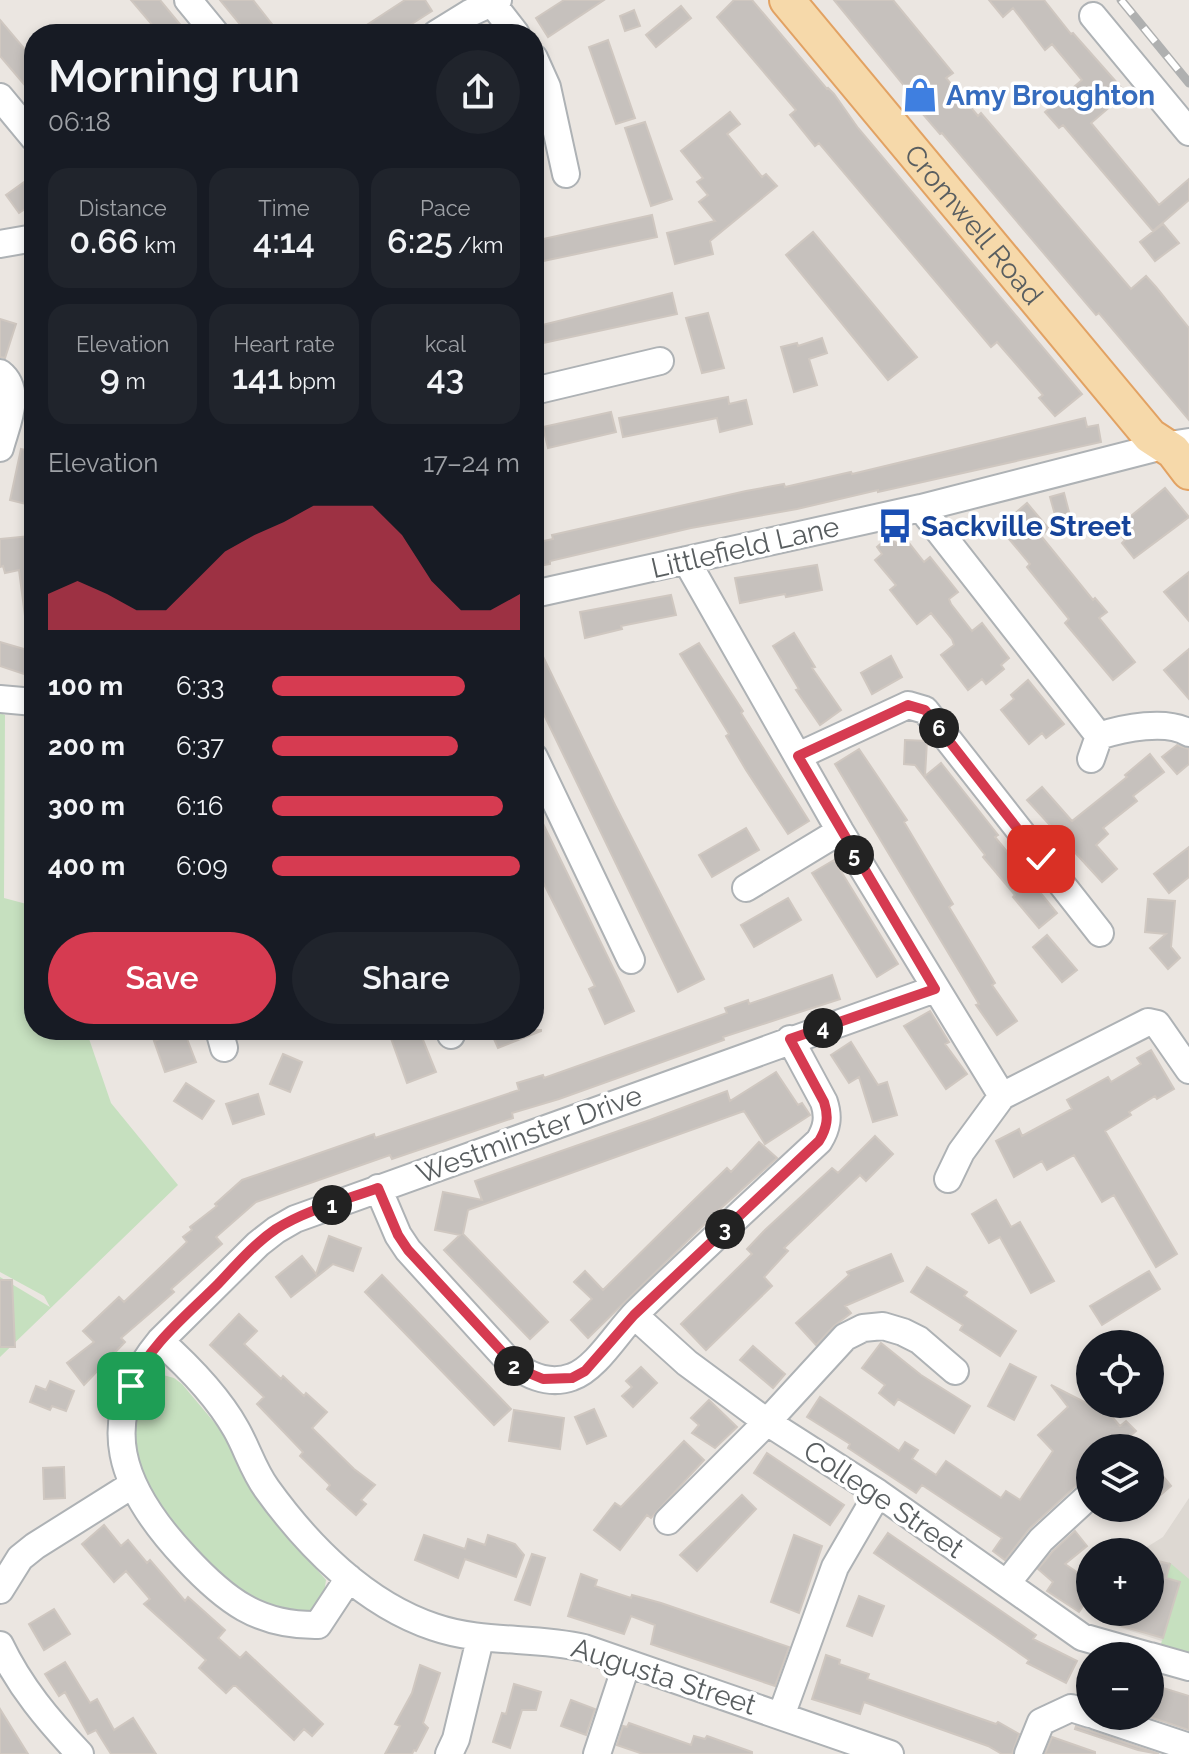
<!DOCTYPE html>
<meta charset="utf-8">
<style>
:root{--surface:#171b24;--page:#20242c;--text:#f1f3f6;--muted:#9ea1a6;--accent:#d63b51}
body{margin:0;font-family:Raleway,sans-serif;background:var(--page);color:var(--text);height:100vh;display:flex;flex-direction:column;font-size:30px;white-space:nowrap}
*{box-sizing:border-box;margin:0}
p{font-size:26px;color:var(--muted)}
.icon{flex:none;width:44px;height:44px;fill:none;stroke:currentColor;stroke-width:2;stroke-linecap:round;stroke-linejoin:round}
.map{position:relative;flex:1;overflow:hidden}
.details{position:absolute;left:24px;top:24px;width:520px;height:1016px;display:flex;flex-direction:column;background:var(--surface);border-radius:32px;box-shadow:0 4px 12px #0003}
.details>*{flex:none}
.fabs{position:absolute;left:1076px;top:1330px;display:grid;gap:16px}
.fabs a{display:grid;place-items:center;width:88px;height:88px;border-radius:50%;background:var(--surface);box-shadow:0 4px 12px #0003;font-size:40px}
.pin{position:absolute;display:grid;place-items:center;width:68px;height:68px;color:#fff;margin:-34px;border-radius:16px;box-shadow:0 4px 12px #0006}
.km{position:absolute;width:40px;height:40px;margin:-20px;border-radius:50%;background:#222;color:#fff;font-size:22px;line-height:40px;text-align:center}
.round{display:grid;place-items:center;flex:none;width:84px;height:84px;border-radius:42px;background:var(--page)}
.overview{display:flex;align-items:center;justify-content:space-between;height:136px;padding:0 24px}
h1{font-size:44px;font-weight:600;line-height:60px}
.figures{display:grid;grid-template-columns:repeat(3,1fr);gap:12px;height:136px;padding:8px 24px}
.figures div{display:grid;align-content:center;border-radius:20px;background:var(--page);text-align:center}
.figures b{font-size:34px;font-weight:600}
.figures small{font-size:22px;font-weight:400}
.figures p{font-size:22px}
.chart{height:224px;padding:16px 24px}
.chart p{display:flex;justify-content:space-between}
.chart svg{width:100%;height:144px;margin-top:8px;fill:var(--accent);opacity:.7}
.action{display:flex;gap:16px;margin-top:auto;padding:16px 24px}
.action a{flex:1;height:92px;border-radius:48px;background:var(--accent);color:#fff;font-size:32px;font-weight:600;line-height:92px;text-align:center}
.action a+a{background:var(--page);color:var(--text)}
ul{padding:0 24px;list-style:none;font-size:26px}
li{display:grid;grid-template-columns:128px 96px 1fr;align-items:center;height:60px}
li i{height:20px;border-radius:10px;background:var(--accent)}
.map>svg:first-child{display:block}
.education{fill:#ddd8d2}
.green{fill:#c6e0bf}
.building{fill:#c6c1bd;stroke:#cfc7c0;stroke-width:2}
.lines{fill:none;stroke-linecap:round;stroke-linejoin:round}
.minor-casing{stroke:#aeb2b5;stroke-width:30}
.major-casing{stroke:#e2a263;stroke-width:38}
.minor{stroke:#fff;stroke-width:26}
.major{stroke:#f6d9aa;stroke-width:34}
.rail-casing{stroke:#afb0b0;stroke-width:9}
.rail{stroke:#fff;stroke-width:6;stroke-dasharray:18;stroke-linecap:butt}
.route-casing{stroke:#fff;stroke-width:16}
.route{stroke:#d63b51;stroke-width:10}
.labels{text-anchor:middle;stroke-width:7;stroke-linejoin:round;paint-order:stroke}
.shop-label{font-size:28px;font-weight:bold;fill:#366cbe;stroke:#fff;text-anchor:start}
.street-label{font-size:28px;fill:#595e60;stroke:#fff}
.transit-label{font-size:28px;font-weight:bold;fill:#164399;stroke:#fff;text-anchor:start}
</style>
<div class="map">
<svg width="1189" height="1754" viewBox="0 0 1189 1754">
<rect width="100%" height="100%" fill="#ebe6e1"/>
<path class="education" d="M1189 1498V1650L1103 1622 1101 1612H1150V1552H1139L1163 1537Z"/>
<path class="green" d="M0 713 5 715 4 898 34 906V1030H86L111 1103 178 1185 0 1357V1277L50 1307 44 1296 0 1272Z
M156 1373 174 1378 182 1384 224 1434 249 1486 270 1516 326 1580 324 1593 312 1609 305 1613 266 1608 217 1576 181 1536 155 1499 138 1466 134 1438 139 1397 145 1383Z
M1169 1562 1189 1579V1655L1160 1647 1180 1583 1166 1578Z"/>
<path class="building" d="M131 0H160L188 34H160Z
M220 0H253L275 28 267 34H248Z
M405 0H425L432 11 396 34H353Z
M564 0H604L548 37 536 18Z
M734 0H752L827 89 828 88 834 94 858 128 1082 394 1055 416 1039 398 1043 395 997 342 991 347 819 143 815 146 790 115 796 110 717 17Z
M834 0H893L953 73 946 78 978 116 981 113 1131 289 1146 276 1156 287 1189 328V420L1099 313 1096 315 942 133 940 134 921 112 924 110Z
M989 0H1044L1071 34 1073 33 1126 93 1091 123 1159 205 1189 179V200L1153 231 1063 125 1059 128 1045 112 1082 80 1052 44 1045 50 1013 8 1003 17Z
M681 6 691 18 656 47 646 35Z
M634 10 640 26 625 31 620 16Z
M0 20 34 60V96L0 56Z
M608 40 635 118 616 124 589 47Z
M730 112 740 124 727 134 762 177 766 174 777 186 710 241 713 254 675 264 667 233 715 221 699 202 708 195 697 182 703 178 681 151Z
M645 122 672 199 651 206 625 128Z
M34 175V203L19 213 6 195Z
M652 215 657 237 534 263V241Z
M1163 224 1179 243 1155 261 1140 242Z
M813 232 917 357 888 380 786 255Z
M672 293 677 314 534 345V327Z
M708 313 724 368 702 373 686 318Z
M0 319 16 324 5 358 0 357Z
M822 338 827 353 809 359 817 385 794 392 781 347 797 343 798 346Z
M728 397 729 404 746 400 752 424 720 432 717 418 623 437 619 418Z
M611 412 616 432 548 448 543 427Z
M1085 418 1087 427 1098 425 1101 442 878 492V490L797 509 691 528 550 561V564L534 567V543L553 539 552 535 746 491 784 484 785 487 851 472 852 474Z
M21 449 34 452V506L10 500Z
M1165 488 1189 517 1134 558 1122 543 1125 540 1115 529Z
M1064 493 1069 512 1057 522 1050 497Z
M1027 503 1049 529 1041 536 1093 600 1095 598 1107 612 1099 618 1135 662 1113 680 1065 623 1069 619 1027 567 1030 564 999 527Z
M30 536 34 565V616H25L19 570 5 573 3 566 0 567V539Z
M890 536 897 544 905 538 924 562 930 557 958 592 949 599 951 604 972 631 982 623 1009 658 1001 665 1004 669 986 684 982 679 968 690 941 655 954 645 952 639 931 613 917 624 890 590 896 585 875 560 882 554 877 547Z
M817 565 822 590 786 597 785 594 740 603 735 578Z
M1189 572V621L1164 592Z
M671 595 676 615 621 626 622 629 585 638 580 612Z
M794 633 815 667 812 668 841 710 820 725 796 690 799 689 773 646Z
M534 638 615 805 704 979 678 992 534 694Z
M0 642 34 652 27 675 0 666Z
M699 643 743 711 741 713 809 821 788 834 746 770 726 736 729 734 680 654Z
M1189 649V699L1164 670Z
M891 656 902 677 872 694 861 673Z
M1028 680 1064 724 1046 738 1042 733 1029 744 1001 710 1014 699 1011 695Z
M905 740 927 741 925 776 941 763 998 835 995 837 1057 913 1039 928 1013 897 1015 895 983 857 985 855 915 765 904 764Z
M1177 745 1189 749V764L1177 774 1162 757Z
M859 749 907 820 904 822 953 904 949 907 995 983 992 985 1017 1021 997 1035 976 1005 979 1004 835 764Z
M1150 754 1164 772 1133 796 1137 801 1103 828 1108 834 1096 845 1117 869 1102 882 1027 800 1042 787 1072 821 1127 777 1125 775Z
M534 805 634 1011 605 1024 589 989 595 986 534 864Z
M746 828 759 850 712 877 699 855Z
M1189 847V877L1169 893 1154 874Z
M834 860 898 964 877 977 812 873Z
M788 898 801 920 754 947 741 925Z
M1148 899 1175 901 1171 947 1180 958 1168 969 1150 948 1166 934 1145 932Z
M1047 935 1077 970 1062 982 1033 947Z
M832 975 840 999 723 1037 724 1040 559 1099 512 1113 513 1118 392 1159 390 1155 256 1202 216 1237 222 1244 171 1289 174 1292 157 1307 121 1338 125 1342 84 1385 67 1363 94 1342 83 1331 119 1297 124 1302 165 1263 187 1242 183 1237 192 1230 190 1227 217 1206 215 1204 242 1180 374 1134 375 1138 519 1090 517 1083 543 1075 544 1078 727 1013 725 1008 748 1000 749 1004Z
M930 1011 949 1042 945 1044 967 1074 946 1089 904 1026Z
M388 1030H419L436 1072 407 1083Z
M490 1030H541V1031L498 1048Z
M184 1031 196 1062 165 1072 154 1041Z
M851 1042 878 1085 887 1082 897 1115 873 1122 859 1077 849 1083 831 1055Z
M1151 1050 1174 1089 1157 1099 1155 1096 1129 1112 1131 1115 1105 1131 1177 1254 1156 1267 1114 1195 1102 1202 1074 1155 1047 1170 1042 1161 1014 1177 996 1141 1019 1129 1022 1136 1072 1109 1067 1100 1108 1077 1111 1082 1141 1064 1137 1058Z
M283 1054 302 1062 290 1092 270 1084Z
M776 1072 798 1105 802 1103 810 1115 765 1144 744 1111 468 1210 463 1234 548 1322 530 1339 444 1250 460 1235 435 1230 443 1192 482 1200 475 1181 650 1120 727 1091 730 1101Z
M186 1083 214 1101 202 1119 174 1101Z
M258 1094 264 1114 233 1124 226 1104Z
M875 1136 893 1154 866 1181 860 1175 784 1248 788 1251 764 1277 772 1286 706 1350 681 1324 752 1254 747 1249 765 1230 832 1168 838 1173Z
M759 1142 777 1158 720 1209 588 1338 571 1320 592 1299 574 1282 585 1271 603 1290 693 1201 727 1168 731 1172Z
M996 1200 1011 1227 1020 1222 1054 1281 1031 1293 1000 1237 989 1243 972 1214Z
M329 1236 361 1248 353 1271 333 1264 291 1297 276 1277 302 1256 316 1274Z
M891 1254 903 1281 845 1306 851 1313 834 1326 816 1345 796 1323 849 1275 847 1272Z
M927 1267 967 1292 964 1296 1016 1331 1000 1356 960 1330 963 1325 911 1292Z
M1149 1271 1160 1289 1102 1325 1090 1306Z
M382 1275 511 1409 494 1425 365 1292Z
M0 1280H12L15 1347H0Z
M239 1314 257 1331 244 1344 281 1379 283 1376 304 1396 306 1393 327 1412 312 1428 354 1469 375 1485 361 1500 366 1504 356 1515 327 1489 330 1485 300 1456 303 1452 257 1404 264 1397 210 1345Z
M881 1343 921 1375 970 1406 954 1433 898 1399 894 1405 879 1393 885 1385 862 1368Z
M753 1346 785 1374 773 1388 740 1360Z
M1010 1364 1036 1377 1014 1420 988 1406Z
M641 1367 657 1383 633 1407 622 1396 632 1387 626 1381Z
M50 1381 74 1391 66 1411 52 1406 50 1410 30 1402 36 1386 46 1390Z
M1051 1385 1098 1409 1101 1404 1120 1426 1126 1421 1136 1431 1129 1437 1139 1448H1090V1479L1079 1483 1030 1528 1005 1560 993 1551 1002 1538 922 1485 916 1493 848 1448 850 1444 807 1417 820 1397 899 1451 905 1442 918 1450 912 1459 936 1475 946 1461 1001 1498 1006 1491 1020 1500 1053 1451 1038 1435 1068 1407Z
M709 1400 737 1427 715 1448 692 1433 699 1425 691 1418Z
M594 1409 606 1436 587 1444 575 1417Z
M514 1410 564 1418 560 1449 509 1441Z
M684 1441 704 1460 651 1518 647 1515 620 1550 594 1530 615 1503 621 1507Z
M767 1453 844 1505 830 1525 754 1473Z
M64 1467 65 1498 44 1499 43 1468Z
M1162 1475 1171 1486 1150 1504V1485Z
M742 1495 756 1509 697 1571 680 1555Z
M104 1525 121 1546 128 1540 147 1563 150 1560 185 1601 188 1597 225 1630 218 1638 240 1658 246 1652 323 1724 312 1736 304 1729 294 1740 236 1686H233L226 1693 199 1668 206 1660 144 1604 150 1599 126 1571 114 1582 82 1544Z
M1075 1531 1087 1546 1065 1564 1090 1581V1596L1079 1612 1047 1591 1053 1582 1038 1569 1053 1551Z
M888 1533 1036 1635 1033 1639 1077 1661 1066 1683 1027 1663 1029 1660 986 1630 874 1553Z
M424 1535 465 1549 468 1539 485 1545 488 1535 515 1544 524 1555 516 1577 465 1559 458 1578 415 1560Z
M794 1535 822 1546 799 1613 771 1602Z
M532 1554 545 1558 530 1605 515 1600Z
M1154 1560 1170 1564 1166 1578 1180 1582 1163 1638 1122 1626 1126 1612H1150V1574Z
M581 1574 597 1580 595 1586 631 1598 632 1595 661 1603 789 1647 775 1686 651 1644 655 1625 631 1616 624 1634 568 1616Z
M859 1596 884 1606 872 1636 847 1626Z
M54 1609 70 1634 44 1650 29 1624Z
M826 1655 840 1660 839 1664 869 1674 867 1679 996 1724 998 1722 1019 1734 1012 1754H1002L988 1746 864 1702 860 1714 812 1699Z
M65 1662 90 1703 97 1699 114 1730 133 1718 156 1754H111L96 1730 88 1734 65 1692 59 1696 45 1674Z
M420 1665 440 1673 423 1723 428 1728 416 1751 414 1750 412 1754H385L400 1726 395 1724 412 1693Z
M514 1684 541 1692 536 1710H522L510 1748 493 1742 502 1713 506 1714Z
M1150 1684 1189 1696V1730L1147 1716H1150Z
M571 1700 595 1709 586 1735 561 1726Z
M0 1709 28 1754H0Z
M629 1723 691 1745 694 1736 705 1739 707 1736 752 1752V1754H643L617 1745 623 1726 627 1727Z
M1076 1726 1088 1730 1159 1754 1138 1750 1075 1729Z
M1052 1737 1095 1752V1754H1045Z"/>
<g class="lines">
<g class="minor-casing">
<path id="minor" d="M188 0 216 34
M492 3 516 34
M1093 16 1189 132
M436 34 470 13 498 0
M534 58 547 87 566 174
M0 97 34 138
M0 244 34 238
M0 373C23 391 6 425 0 448
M534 391 660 361
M921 508 1099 736C1123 728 1167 719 1189 733
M686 560 840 831 1002 1096
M534 594 921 508 1163 446 1189 442
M0 699 34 702
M798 756 908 705 925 710 1100 933
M534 757 631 960
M1091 759 1099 736
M746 888 840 831
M219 1030 224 1048
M449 1030 451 1035
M948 1179 961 1152 1002 1096 1148 1022 1157 1024 1189 1070
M378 1188 398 1235 408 1250 506 1358C524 1374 548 1386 572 1377 596 1369 618 1331 636 1313 696 1254 758 1198 819 1141 827 1128 829 1117 824 1102L790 1039
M634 1315 687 1363 767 1422 878 1493 1082 1637 1149 1656
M160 1341C188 1366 218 1397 236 1429 247 1448 253 1470 267 1489 308 1546 365 1604 434 1627 483 1644 534 1636 584 1648L890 1754
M668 1521 767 1422 845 1337 863 1328 883 1326 903 1332 919 1340 955 1371
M349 1578 318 1625C258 1626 225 1600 186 1558 121 1489 93 1422 160 1341L258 1244 276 1230 295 1219 935 989
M1007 1583 1041 1540 1090 1495
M0 1590 20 1558 35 1546 132 1485
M0 1645C20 1687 48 1720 80 1754
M1150 1656 1189 1667
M781 1716 835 1567 878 1493
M1096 1716 1189 1747
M449 1754 456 1739 480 1639
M597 1754 627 1663
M1028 1754 1041 1722 1071 1708 1090 1714"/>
</g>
<g class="major-casing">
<g id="major">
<path id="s1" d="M787 0 1150 436 1173 451 1189 472"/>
</g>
</g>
<use href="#minor" class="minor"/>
<use href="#major" class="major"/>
<g class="rail-casing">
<path id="rail" d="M1121 0 1189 83"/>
</g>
<use href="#rail" class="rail"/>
</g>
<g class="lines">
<g class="route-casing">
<path id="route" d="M131 1386C149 1345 187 1315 218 1284 236 1265 254 1244 276 1229 306 1210 345 1200 378 1188L398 1235 408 1250 517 1368 543 1379 572 1378 585 1371 634 1315 819 1141C827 1128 829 1117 824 1102L790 1039 935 989 798 756 908 705 925 710 1041 859"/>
</g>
<use href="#route" class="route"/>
</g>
<defs>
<g id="shop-bare" transform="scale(2.76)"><path d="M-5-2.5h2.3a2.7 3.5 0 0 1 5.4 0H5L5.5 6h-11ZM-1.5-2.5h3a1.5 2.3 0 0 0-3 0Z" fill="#3f7fe0" stroke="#fff" stroke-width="2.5" paint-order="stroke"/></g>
<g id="bus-bare" transform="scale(2.76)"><path d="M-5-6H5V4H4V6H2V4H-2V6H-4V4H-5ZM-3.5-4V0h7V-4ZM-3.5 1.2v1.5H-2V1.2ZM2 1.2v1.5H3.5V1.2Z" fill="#1a4fb4" stroke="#fff" stroke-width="2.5" paint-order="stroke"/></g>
</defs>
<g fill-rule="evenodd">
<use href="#shop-bare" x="920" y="95"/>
<use href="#bus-bare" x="895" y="526"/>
</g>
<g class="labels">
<g class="shop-label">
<text x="946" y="105">Amy Broughton</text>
</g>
<g class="street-label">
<text dy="10" stroke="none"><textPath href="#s1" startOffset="292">Cromwell Road</textPath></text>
<text transform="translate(745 547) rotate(-13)" y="10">Littlefield Lane</text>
<text transform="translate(529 1134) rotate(-20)" y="10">Westminster Drive</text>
<text transform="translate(884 1499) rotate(34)" y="10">College Street</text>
<text transform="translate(664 1676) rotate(18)" y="10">Augusta Street</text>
</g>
<g class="transit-label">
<text x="921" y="536">Sackville Street</text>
</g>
</g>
</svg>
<div class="fabs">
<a><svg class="icon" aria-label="locate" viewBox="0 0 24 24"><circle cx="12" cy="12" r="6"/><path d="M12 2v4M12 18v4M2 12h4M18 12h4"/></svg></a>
<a><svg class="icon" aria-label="layers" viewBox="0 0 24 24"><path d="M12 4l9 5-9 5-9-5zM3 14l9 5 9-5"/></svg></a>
<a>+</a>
<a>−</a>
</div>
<div class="pin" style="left:131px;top:1386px;background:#1e9e55"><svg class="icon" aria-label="arrive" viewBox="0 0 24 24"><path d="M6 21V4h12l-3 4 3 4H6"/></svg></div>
<div class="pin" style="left:1041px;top:859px;background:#d93025"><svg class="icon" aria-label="check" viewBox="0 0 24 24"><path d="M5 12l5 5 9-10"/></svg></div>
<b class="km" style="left:332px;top:1205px">1</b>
<b class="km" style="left:514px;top:1366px">2</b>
<b class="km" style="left:725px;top:1229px">3</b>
<b class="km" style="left:823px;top:1028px">4</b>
<b class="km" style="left:854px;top:855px">5</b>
<b class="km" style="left:939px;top:728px">6</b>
<section class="details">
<div class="overview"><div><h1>Morning run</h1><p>06:18</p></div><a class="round"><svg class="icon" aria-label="share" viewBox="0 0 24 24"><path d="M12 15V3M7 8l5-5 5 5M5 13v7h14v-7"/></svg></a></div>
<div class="figures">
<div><p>Distance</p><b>0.66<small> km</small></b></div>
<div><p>Time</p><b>4:14</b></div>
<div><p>Pace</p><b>6:25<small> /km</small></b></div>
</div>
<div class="figures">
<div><p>Elevation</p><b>9<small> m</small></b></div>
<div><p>Heart rate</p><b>141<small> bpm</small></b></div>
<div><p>kcal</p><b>43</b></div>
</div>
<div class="chart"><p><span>Elevation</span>17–24 m</p>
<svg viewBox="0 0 160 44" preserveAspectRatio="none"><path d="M0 44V33L10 29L20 33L30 38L40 38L50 29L60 20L70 15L80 11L90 6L100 6L110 6L120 15L130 29L140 38L150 38L160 33V44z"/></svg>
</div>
<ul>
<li><b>100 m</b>6:33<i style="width:78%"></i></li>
<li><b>200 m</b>6:37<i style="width:75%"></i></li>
<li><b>300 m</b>6:16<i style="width:93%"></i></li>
<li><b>400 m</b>6:09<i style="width:100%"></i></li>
</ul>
<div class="action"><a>Save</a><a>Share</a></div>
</section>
</div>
